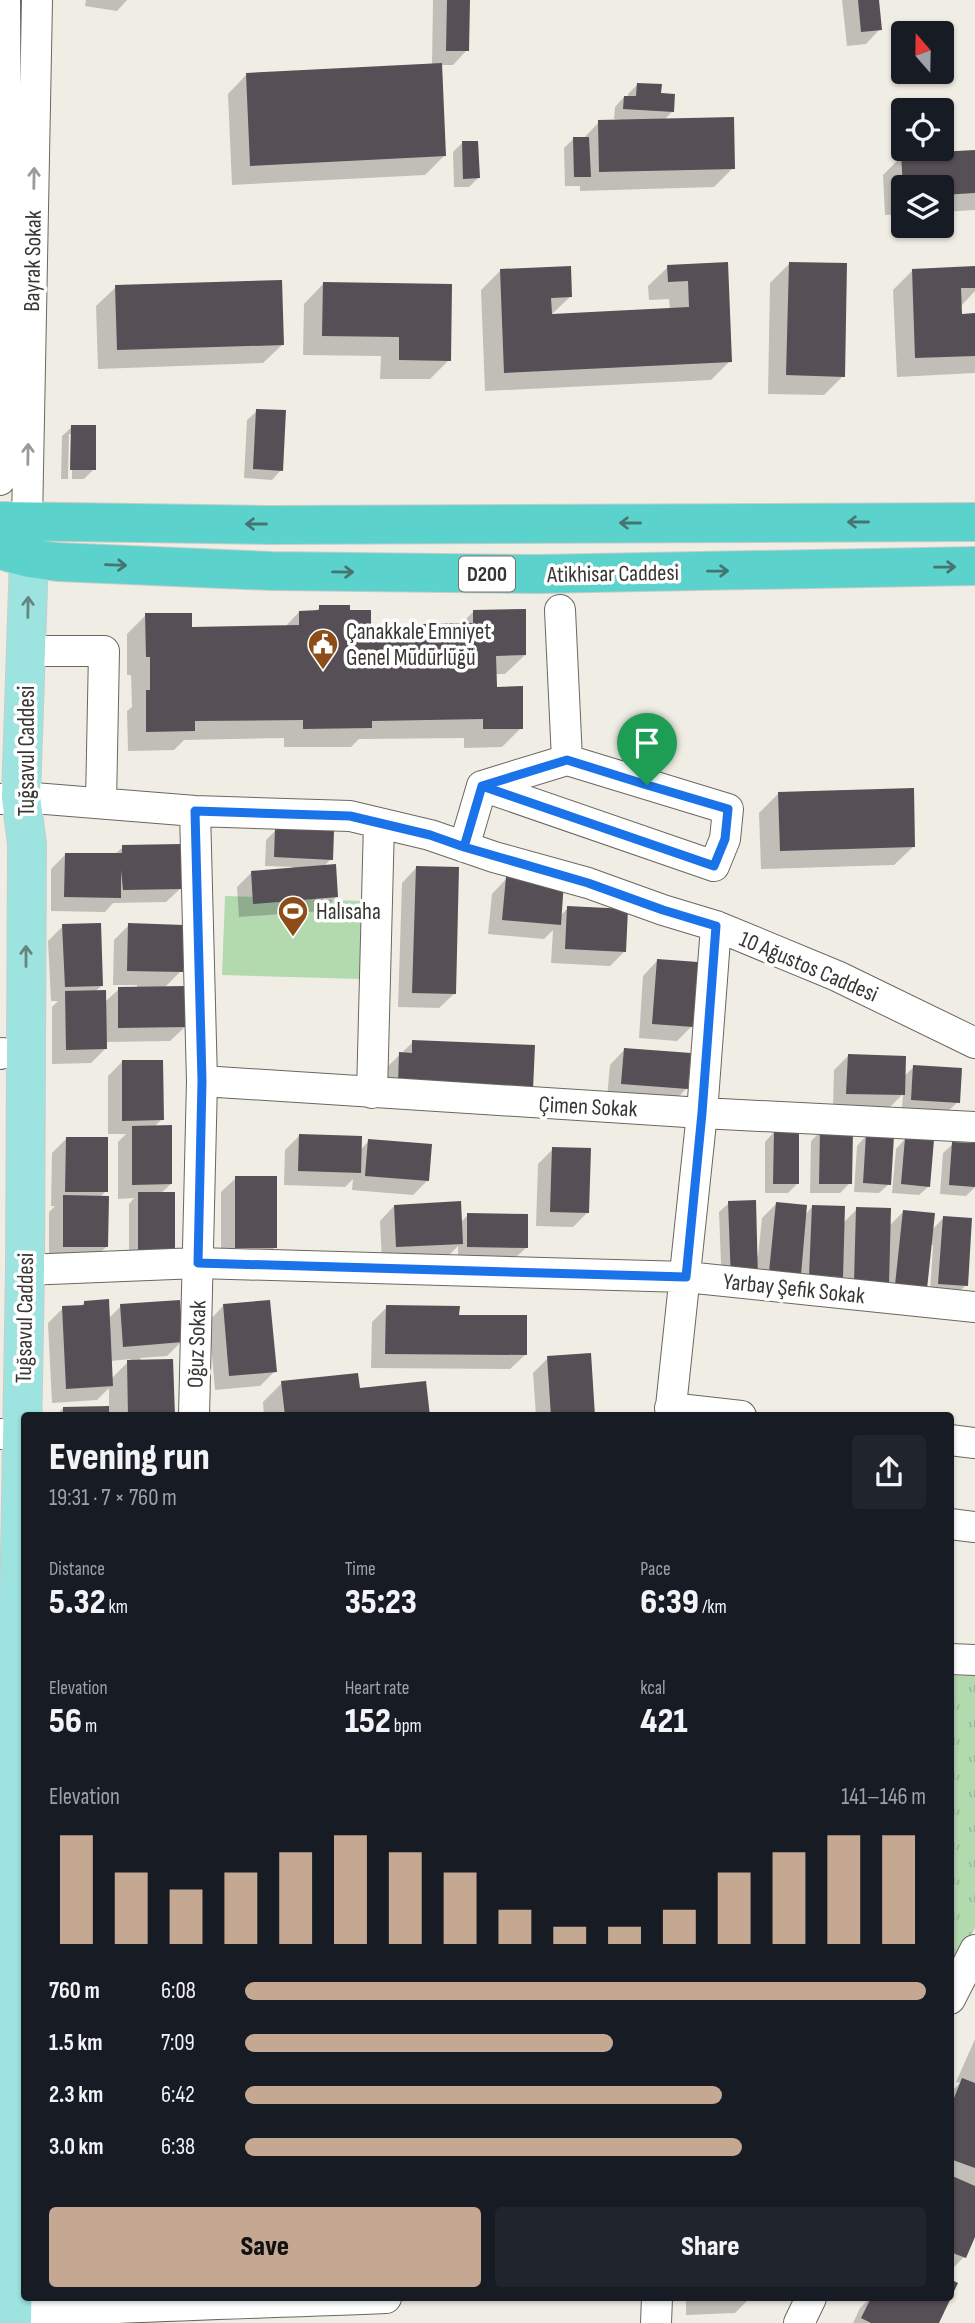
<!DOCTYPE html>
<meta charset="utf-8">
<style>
:root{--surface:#171b24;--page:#20242c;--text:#f1f3f6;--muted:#9ea1a6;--accent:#c4a892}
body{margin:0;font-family:"Sofia Sans Condensed",sans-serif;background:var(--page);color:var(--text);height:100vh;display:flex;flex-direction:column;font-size:26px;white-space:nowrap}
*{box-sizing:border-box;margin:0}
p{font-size:23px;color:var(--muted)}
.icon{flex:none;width:38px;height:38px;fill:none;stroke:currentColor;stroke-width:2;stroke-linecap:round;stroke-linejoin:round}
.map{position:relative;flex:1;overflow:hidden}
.drawer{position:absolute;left:21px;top:1412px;width:933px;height:889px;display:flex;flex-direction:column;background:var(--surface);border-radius:7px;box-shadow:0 2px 5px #0004}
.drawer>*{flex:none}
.needle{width:46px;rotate:340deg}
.fabs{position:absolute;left:891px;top:21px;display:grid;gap:14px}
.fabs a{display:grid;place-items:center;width:63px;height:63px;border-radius:7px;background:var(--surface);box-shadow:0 2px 5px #0004;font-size:35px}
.pin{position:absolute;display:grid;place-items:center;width:60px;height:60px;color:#fff;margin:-72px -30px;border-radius:50% 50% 50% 0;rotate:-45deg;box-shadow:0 0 7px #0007}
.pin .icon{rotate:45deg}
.round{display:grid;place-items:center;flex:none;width:74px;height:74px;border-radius:7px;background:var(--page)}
.summary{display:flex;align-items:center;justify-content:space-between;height:119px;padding:0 28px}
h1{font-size:38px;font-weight:800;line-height:52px}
.stats{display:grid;grid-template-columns:repeat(3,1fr);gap:10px;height:119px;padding:7px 28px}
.stats div{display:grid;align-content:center}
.stats b{font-size:35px;font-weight:800}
.stats small{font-size:19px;font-weight:400}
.stats p{font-size:19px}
.chart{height:196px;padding:14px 28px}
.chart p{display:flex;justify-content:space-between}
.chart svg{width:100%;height:126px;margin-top:7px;stroke:var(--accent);stroke-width:6}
.action{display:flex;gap:14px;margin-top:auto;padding:14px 28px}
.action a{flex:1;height:80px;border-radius:7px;background:var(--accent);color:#111;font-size:28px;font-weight:800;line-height:80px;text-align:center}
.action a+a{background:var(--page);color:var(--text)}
ul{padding:0 28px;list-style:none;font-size:23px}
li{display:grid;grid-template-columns:112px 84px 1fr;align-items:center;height:52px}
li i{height:18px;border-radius:9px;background:var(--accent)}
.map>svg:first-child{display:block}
.grass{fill:url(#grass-tufts)}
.garden{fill:#b3d9af}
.shadow{fill:#0003;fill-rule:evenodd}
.building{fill:#564f56}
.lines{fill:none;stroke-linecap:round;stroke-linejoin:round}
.minor-casing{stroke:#69675f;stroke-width:32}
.major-casing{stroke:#cbcbca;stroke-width:40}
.highway-casing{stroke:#cbcbca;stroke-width:40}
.minor{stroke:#fff;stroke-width:30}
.major{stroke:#9de4e1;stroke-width:38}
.highway{stroke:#5cd2cd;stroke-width:38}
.oneway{stroke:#9c9b99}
.oneway2{stroke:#467571}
.oneway3{stroke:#658581}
.route-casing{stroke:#fff;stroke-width:14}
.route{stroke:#1a73e8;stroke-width:9}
.labels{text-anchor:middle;stroke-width:7;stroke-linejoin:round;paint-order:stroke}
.shield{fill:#fff;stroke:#747370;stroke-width:2}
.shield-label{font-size:21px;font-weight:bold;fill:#383733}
.street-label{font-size:23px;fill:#383733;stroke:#fff}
.poi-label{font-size:23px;fill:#383733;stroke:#fff;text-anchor:start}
</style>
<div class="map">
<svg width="975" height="2323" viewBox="0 0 975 2323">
<defs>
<pattern id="grass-tufts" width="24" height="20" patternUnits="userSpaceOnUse" patternTransform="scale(1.75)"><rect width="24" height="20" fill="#b3d9af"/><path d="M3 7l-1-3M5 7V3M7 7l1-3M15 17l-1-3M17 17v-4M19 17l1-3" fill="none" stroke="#9bbb97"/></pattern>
</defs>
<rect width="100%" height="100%" fill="#f0eee4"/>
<path class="grass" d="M950 1675 975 1676V1928L950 1979Z"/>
<path class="garden" d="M225 896 363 901 362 979 222 975Z"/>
<path class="shadow" d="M86 0H127L117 11 85 6Z
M433 0H468L467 50 453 65H440L444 156 425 175 232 185 228 94 247 74 432 65Z
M842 0H877L880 29 866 44 847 46Z
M637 85 660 95 673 111 663 121 733 168 714 187 580 191V186H565L564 148 573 139H583L599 122 621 120 614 119 615 107 624 97H628V94Z
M462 143 479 177 469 187H454L453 152Z
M975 152V210L942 212V187H903V214L885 215 883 175 902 156Z
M726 264 730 361 711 380 485 391 481 290 500 271 571 296 551 315 670 310 669 299 649 300 648 286 668 267Z
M789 264 843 376 824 395 768 394 770 283Z
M975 268V291L960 307V316L975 315V373L897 377 893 290 913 270Z
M323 284 449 360 430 379H380L381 356 303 355 304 304Z
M116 287 283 344 263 363 98 369 96 306Z
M257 411 281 470 272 480 244 478 247 420Z
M72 427 94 469 84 479H61L62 436ZM69 434H72V479H68Z
M320 607 349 612 369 626 460 625 473 612 525 655 505 674H495V688L521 728 502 747 464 748V738L359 739 351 747H284V738L184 740 174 750 128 751 127 711 132 707 131 675H127V634L146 615 190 628 285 627 299 612H315Z
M779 793 914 846 894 865 761 869 759 813Z
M276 830 331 859 323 867 337 896 322 911 239 917 237 887 251 873 293 870V867L265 866 266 840Z
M123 847 181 888 166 902 113 903 105 912 51 911V869L66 854 114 855Z
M416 868 454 994 439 1008 398 1007 402 883Z
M506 879 560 916 568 908 624 952 610 966 551 963 553 930 544 939 488 934 492 894Z
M129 925 181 971 164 988 185 1027 170 1041 105 1042V1049L91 1063 52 1064V1007L58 1001H51L48 941 63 926 102 985 95 992 105 1002 119 989 137 988V985H113L114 940Z
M657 961 692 1026 677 1041 639 1038 643 976Z
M413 1042 533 1046 384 1099 385 1069Z
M624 1050 687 1088 672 1103 607 1098 610 1065Z
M848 1056 903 1077 914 1067 958 1102 948 1111 902 1109 903 1094 888 1109 833 1108 834 1070Z
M122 1062 162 1119 154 1127 171 1184 160 1194 173 1251 129 1260V1204L134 1198 118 1199V1142L126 1134H108V1076Z
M821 1131 850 1183 840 1193H810L811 1141Z
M774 1132 797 1184 788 1193H765V1142Z
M299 1136 360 1150 369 1141 427 1181 413 1195 352 1190 353 1179 345 1187 284 1185 285 1150Z
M866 1136 889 1184 879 1193 854 1192 857 1146Z
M66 1139 106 1191 100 1197 107 1246 92 1261H49V1212L55 1206H51L52 1153Z
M905 1139 929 1186 919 1195 892 1193 896 1149Z
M953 1144 975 1145V1187L966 1196 940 1194 943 1153Z
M553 1149 587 1213 573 1227 536 1226 538 1164Z
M236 1178 275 1247 261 1262H221V1192Z
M729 1203 756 1256H758L762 1218 776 1204 805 1215 812 1207 843 1223 857 1209 889 1226 904 1211 932 1230 944 1217 966 1285 956 1295 930 1293 933 1245 930 1244 925 1288 840 1297 841 1276 826 1291 722 1289 719 1212Z
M394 1206 460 1223 468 1215 526 1248 516 1257 458 1256V1246L446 1258 382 1261 380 1221Z
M84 1303 108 1319 121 1306 181 1342 167 1356 140 1358 173 1416H56L63 1408H109V1388L97 1400 52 1403 48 1323 63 1308 80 1307ZM131 1359 111 1379 110 1361Z
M223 1306 275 1371 260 1386 215 1390 209 1321Z
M387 1307 457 1316 525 1355 510 1369 371 1368 372 1322Z
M548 1358 593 1416H536L533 1373Z
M282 1383 359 1390 428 1416H264L263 1402Z
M975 2039V2233L964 2257 950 2271V2093L960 2083 956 2082Z
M686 2298H750L735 2313 686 2315Z
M870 2298H949L937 2323H853L860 2308Z"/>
<path class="building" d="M447 0H470L469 51H446Z
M858 0H879L882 30 861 32Z
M442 63 446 156 250 166 246 73Z
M637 83 662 84 661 93 675 94 674 112 623 109 624 96H636Z
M734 117 735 169 599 172 598 120Z
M573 137H589L591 177H574Z
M462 141H478L480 178 463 179Z
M975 150V193L942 195V187H903L901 154Z
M728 262 732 362 504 373 500 269 571 266 572 297 551 298 552 314 689 307 688 281 668 282 667 265Z
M789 262 847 263 845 377 786 375Z
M975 266V288H961L962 314 975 313V356L915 358 912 269Z
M282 280 284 345 117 350 115 285Z
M323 282 452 284 451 361 399 360V337L322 336Z
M256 409 286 410 283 471 253 469Z
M71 425H96V470H70Z
M319 605H350V610H371V625L473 623V610L526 609V655L496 656 497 687 523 686V729H483V719L372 721V728L303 729V720L195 721V731L146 732V690H150V657H146L145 613H192V627L299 625V611L319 610Z
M914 788 915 847 780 851 778 792Z
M275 828 334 831 333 860 274 857Z
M182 844 183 889 123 890 121 870V898L64 897 65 853H122V845Z
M336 864 338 897 253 904 251 871Z
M416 866 459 867 456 994 412 993Z
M506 877 564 881 561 925 502 920Z
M567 906 628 909 626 952 565 949Z
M101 923 103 986 65 987 62 924Z
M128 923 184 925 183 972 127 971Z
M657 959 698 962 694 1027 652 1024Z
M186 986 187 1027 118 1028V987Z
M106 990 107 1049 66 1050 65 991Z
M412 1040 535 1045 533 1090 398 1085 399 1052 412 1053Z
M624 1048 691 1053 688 1089 621 1084Z
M848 1054 906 1056 905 1095 846 1094Z
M122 1060H163L164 1120 122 1121Z
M913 1065 962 1068 960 1103 911 1100Z
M172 1125V1184L132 1185V1126Z
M820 1129 853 1130 852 1184H819Z
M774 1131H799V1184H773Z
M299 1134 362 1136 361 1173 298 1171Z
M866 1134 894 1136 891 1185 863 1183Z
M66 1137H108V1192H65Z
M905 1138 934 1140 930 1187 901 1184Z
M368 1139 432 1144 429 1181 365 1176Z
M952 1142 975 1143V1187L949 1185Z
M552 1147 591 1148 589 1213 550 1212Z
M235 1176H277V1248H235Z
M138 1192H175V1252L138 1251Z
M63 1195 109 1196 108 1247H63Z
M756 1200 758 1279 731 1280 728 1201Z
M461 1201 463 1244 396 1247 394 1205Z
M776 1202 807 1205 801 1275 769 1272Z
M812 1205 845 1206 843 1277 809 1276Z
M856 1207 891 1208 889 1284 854 1283Z
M903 1210 935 1213 927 1289 895 1285Z
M467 1213 528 1214V1248L467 1247Z
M943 1216 972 1218 968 1286 938 1284Z
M109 1299 113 1386 66 1389 62 1306 84 1305V1301Z
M180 1300 183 1342 123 1347 120 1304Z
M270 1300 277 1372 229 1376 223 1304Z
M386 1305 460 1306 459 1315H527V1355L385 1354Z
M591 1353 595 1416H551L547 1356Z
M173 1359 175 1416H128L127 1360Z
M358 1373 360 1388 426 1381 430 1416H285L281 1381Z
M109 1406V1416H63V1407Z
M962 2078 975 2083V2168L950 2159V2108Z
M950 2175 975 2186V2237L966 2258 950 2252Z
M950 2279 958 2283 939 2323H871L861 2318 871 2298H950Z"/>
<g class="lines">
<g class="minor-casing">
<path id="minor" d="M0 480 6 235 5 0
M27 522 37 0
M27 651H104L101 803
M482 786 567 760
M0 799 21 797 195 811 350 816 430 835 494 857 588 883 663 910 716 926 837 976 975 1043
M464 847 482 786 714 866 725 839 728 809 567 760 560 610
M0 1054 3 1053
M202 1081 702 1113 975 1127
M372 1093 379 823
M25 1270 198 1263 686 1277 975 1307
M670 1408 741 1416
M194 1416 202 1081 195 811
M670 1416 702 1113 716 926
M0 1434H1
M950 1440 975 1443
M950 1524 975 1527
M950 1659 975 1660
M950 1999 975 1950
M12 2313C137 2306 261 2303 386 2298
M656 2323 657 2298
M799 2323 811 2298"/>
</g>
<g class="major-casing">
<path id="major" d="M12 2323 17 1984V1725L25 1270 27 844 21 797 29 558 27 527"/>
</g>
<g class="highway-casing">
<path id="highway" d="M0 521 270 525 975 522
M0 550 29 558 58 562 271 571 539 574 975 566"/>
</g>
<use href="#minor" class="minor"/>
<use href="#major" class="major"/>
<use href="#highway" class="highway"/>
</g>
<defs><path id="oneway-shaft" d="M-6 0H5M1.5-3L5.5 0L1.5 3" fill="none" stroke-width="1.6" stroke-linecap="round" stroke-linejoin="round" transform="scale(1.75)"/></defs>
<g class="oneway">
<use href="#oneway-shaft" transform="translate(34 178) rotate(-89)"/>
<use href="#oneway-shaft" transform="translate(28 454) rotate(-89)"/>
</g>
<g class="oneway2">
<use href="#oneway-shaft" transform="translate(858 522) rotate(180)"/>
<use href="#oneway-shaft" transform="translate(630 523) rotate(180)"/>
<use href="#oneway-shaft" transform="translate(256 524) rotate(-180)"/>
<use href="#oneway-shaft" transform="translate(116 565) rotate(2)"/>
<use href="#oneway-shaft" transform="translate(945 567) rotate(-1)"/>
<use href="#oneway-shaft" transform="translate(718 571) rotate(-1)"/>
<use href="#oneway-shaft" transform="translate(343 572) rotate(1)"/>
</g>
<g class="oneway3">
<use href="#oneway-shaft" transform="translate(28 607) rotate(-89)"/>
<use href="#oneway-shaft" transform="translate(26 956) rotate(-90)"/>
</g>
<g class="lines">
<g class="route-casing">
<path id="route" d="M647 785 567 760 482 786 464 847 430 835 350 816 195 811 202 1081 198 1263 686 1277 702 1113 716 926 663 910 588 883 464 847 482 786 714 866 725 839 728 809 647 785"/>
</g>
<use href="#route" class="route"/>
</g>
<defs>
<g id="civic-pin" transform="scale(1.575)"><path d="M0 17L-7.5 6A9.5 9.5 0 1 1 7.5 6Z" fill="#8d4d18" stroke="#fff"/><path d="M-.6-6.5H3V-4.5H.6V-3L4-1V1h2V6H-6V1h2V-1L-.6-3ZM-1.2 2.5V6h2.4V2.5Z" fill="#fff"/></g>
<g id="stadium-pin" transform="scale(1.575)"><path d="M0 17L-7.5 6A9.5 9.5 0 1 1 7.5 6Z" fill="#8d4d18" stroke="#fff"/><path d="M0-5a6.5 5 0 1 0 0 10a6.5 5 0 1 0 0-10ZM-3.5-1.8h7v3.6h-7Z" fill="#fff"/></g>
</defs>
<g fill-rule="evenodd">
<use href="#civic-pin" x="323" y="644"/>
<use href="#stadium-pin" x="293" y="911"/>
</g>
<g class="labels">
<rect class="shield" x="459" y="556.5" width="56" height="35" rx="5"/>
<g class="shield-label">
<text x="487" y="581">D200</text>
</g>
<g class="street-label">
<text transform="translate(32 261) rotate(-89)" y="8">Bayrak Sokak</text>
<text transform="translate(613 573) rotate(-1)" y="8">Atikhisar Caddesi</text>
<text transform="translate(26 751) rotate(-90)" y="8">Tuğsavul Caddesi</text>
<text transform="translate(809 966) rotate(23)" y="8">10 Ağustos Caddesi</text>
<text transform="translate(588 1106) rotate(3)" y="8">Çimen Sokak</text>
<text transform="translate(794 1288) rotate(6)" y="8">Yarbay Şefik Sokak</text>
<text transform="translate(24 1318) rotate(-89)" y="8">Tuğsavul Caddesi</text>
<text transform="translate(196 1344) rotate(-88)" y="8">Oğuz Sokak</text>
</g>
<g class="poi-label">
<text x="346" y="639">Çanakkale Emniyet<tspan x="346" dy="26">Genel Müdürlüğü</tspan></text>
<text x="316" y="919">Halısaha</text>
</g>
</g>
</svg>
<div class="fabs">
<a><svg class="needle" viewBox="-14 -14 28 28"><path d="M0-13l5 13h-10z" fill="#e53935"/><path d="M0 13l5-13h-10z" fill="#9ea1a6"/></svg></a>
<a><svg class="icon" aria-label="locate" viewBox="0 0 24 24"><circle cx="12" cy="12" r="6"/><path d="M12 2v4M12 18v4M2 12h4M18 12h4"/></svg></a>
<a><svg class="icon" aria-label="layers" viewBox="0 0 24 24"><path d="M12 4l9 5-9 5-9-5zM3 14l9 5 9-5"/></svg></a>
</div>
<div class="pin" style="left:647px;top:785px;background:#1e9e55"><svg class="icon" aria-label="arrive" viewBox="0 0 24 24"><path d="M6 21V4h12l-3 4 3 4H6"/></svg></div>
<section class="drawer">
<div class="summary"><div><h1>Evening run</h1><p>19:31 · 7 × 760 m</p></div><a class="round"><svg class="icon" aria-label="share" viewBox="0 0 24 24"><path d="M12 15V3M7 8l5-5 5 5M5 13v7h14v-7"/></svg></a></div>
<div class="stats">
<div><p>Distance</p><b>5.32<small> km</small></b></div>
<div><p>Time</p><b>35:23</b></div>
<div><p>Pace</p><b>6:39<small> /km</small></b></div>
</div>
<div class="stats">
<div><p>Elevation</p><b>56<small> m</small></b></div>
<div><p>Heart rate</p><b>152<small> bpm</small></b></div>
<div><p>kcal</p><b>421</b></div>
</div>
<div class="chart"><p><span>Elevation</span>141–146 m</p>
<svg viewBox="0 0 160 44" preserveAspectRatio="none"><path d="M5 44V6M15 44V19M25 44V25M35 44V19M45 44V12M55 44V6M65 44V12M75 44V19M85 44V32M95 44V38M105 44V38M115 44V32M125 44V19M135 44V12M145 44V6M155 44V6"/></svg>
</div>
<ul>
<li><b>760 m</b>6:08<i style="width:100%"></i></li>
<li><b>1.5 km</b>7:09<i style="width:54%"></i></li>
<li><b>2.3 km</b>6:42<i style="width:70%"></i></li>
<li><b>3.0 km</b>6:38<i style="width:73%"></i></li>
</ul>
<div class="action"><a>Save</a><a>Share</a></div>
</section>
</div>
